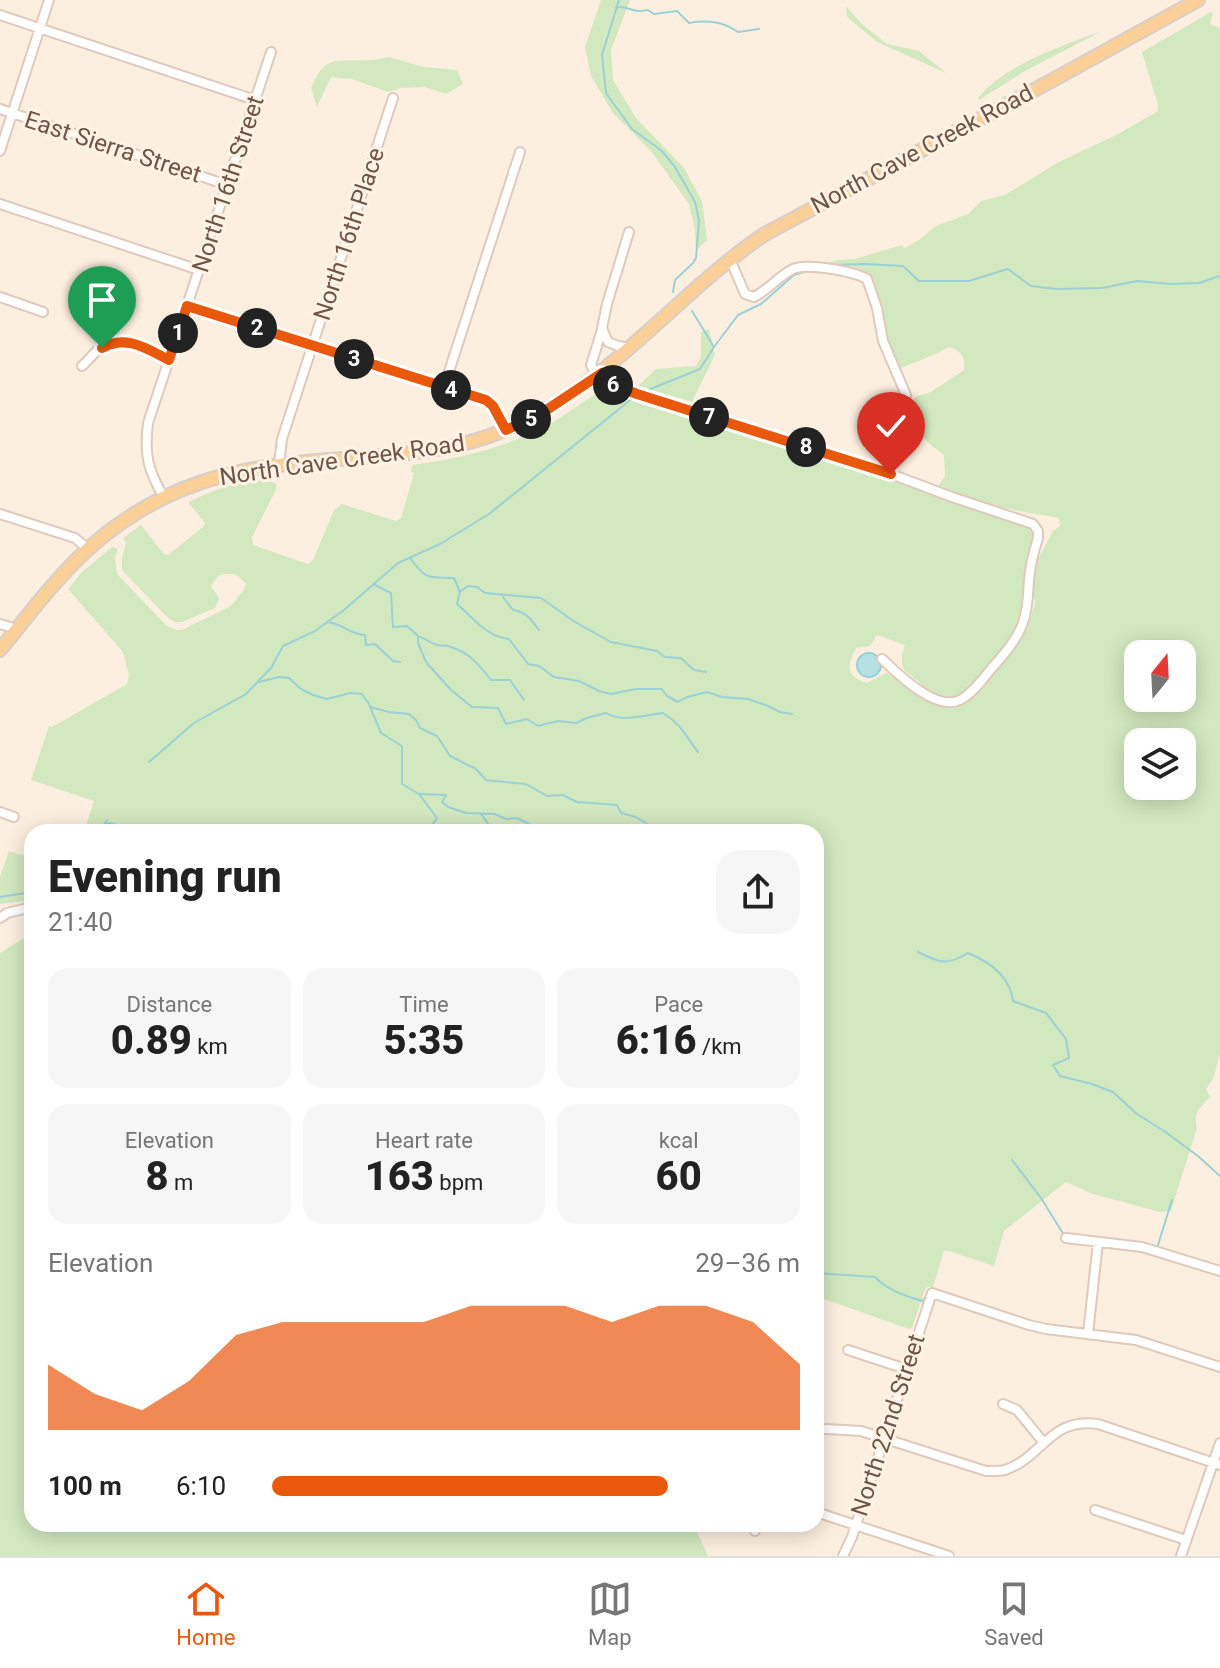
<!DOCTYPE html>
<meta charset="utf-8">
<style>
:root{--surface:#fff;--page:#f6f6f6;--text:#222;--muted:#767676;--line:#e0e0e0;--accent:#ea580c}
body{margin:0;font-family:Roboto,sans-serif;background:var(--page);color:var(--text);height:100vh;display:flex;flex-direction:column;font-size:30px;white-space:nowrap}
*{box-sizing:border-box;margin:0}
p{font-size:26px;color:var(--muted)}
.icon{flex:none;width:44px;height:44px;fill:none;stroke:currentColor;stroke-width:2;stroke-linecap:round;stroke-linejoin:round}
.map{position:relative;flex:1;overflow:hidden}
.drawer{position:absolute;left:24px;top:824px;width:800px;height:708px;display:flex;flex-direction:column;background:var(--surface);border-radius:24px;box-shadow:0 4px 20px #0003}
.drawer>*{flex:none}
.needle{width:52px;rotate:18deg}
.tools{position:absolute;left:1124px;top:640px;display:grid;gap:16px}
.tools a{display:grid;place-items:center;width:72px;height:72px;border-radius:16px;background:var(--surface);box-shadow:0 4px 20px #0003;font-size:40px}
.pin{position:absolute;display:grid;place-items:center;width:68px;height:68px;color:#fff;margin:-82px -34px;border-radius:50% 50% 50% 0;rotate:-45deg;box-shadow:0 0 8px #0007}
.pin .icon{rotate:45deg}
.km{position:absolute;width:40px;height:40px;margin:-20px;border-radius:50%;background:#222;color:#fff;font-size:22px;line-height:40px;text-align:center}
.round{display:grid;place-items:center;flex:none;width:84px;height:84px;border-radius:24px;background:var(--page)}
.head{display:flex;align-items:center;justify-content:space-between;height:136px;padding:0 24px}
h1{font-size:44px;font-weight:800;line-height:60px}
.metrics{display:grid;grid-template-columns:repeat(3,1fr);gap:12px;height:136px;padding:8px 24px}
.metrics div{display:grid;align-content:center;border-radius:20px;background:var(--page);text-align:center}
.metrics b{font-size:40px;font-weight:800}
.metrics small{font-size:22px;font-weight:400}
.metrics p{font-size:22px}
.chart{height:224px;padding:16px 24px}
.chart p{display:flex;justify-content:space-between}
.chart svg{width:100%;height:144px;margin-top:8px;fill:var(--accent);opacity:.7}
ul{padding:0 24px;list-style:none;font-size:26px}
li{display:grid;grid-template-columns:128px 96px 1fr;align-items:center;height:60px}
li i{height:20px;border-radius:10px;background:var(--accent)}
.tab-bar{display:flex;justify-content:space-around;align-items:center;height:112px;border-top:2px solid var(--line);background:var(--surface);font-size:22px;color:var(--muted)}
.tab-bar a{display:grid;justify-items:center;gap:4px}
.tab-bar .selected{color:var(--accent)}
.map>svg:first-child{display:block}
.green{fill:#d2e8bf;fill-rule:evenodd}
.water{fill:#b5e1e4;stroke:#9bd1d6;stroke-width:2}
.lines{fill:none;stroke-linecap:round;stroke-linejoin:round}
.stream{stroke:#9bd1d6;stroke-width:2}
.street-casing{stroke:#dfcabc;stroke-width:12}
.primary-casing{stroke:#d7cfcc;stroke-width:16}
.street{stroke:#fff;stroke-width:8}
.primary{stroke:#facf98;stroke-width:12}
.route-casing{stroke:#fff;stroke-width:16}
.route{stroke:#ea580c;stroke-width:10}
.labels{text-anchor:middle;stroke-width:6;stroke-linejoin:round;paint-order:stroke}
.street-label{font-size:24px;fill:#715448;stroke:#fff3e5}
</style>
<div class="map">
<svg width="1220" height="1556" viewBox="0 0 1220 1556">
<rect width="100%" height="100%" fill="#fcefdf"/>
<path class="green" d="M601 0H630L611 50 613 80 636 118 684 168 702 201 707 240 696 251 695 230 689 204 651 151 613 113 591 76 585 47Z
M846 6 862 24 887 44 919 51 946 73 877 42 847 17Z
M1211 12 1213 14 1210 24 1220 28V1054L1213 1079 1206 1089 1210 1097C1200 1107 1193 1113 1197 1128L1171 1211 1160 1212 1093 1194 1066 1182 1004 1231 994 1266 949 1251H944L933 1287H927L925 1290 912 1328 909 1329 824 1299 820 1301 816 1313V832H84L94 801 31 780 49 726 52 727 127 684 129 675 123 652 68 589 82 572 112 547 118 549 115 558 117 574 167 626 177 630H182L231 606 243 591 246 584C237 573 231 572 218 576L211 586 219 598 215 608 182 622H175L169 619 122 570V558L126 543 123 538 141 525 164 554 168 555 203 527 205 523 188 502C216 490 246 475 276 483V490L252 537 253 545 308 564 313 560 334 510 342 504 396 521 401 518 414 473 411 472 412 465C458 459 503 448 544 427 565 417 582 400 603 391L905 483 953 502 1026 524 1033 529 1034 542 1024 572 1023 609 1016 630 965 695C936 703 927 687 905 671 900 662 902 654 905 645L877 635 870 646 856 648C847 666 845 676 867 683L886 673C917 684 927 711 964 705L1019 642 1028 628 1035 603 1032 581 1037 561 1053 531 1060 526 1059 518C1022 512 971 503 938 486L945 476 944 455 932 446 911 426V419C898 412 891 414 881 423H874L876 411 882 403 897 408H909L916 396 929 393 964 370C965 357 962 351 949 347 934 356 917 361 901 368 874 349 883 283 862 270 853 264 841 267 831 264L830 262 837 260 855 259 902 245 905 248 919 240 936 226 968 214 981 201 1005 195 1057 163 1118 134 1158 111V105L1142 52ZM1138 654H1182V698H1138ZM1138 742H1182V786H1138Z
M1102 31 1025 71 979 100V97C1004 65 1064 45 1102 31Z
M389 57 423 67 457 70 463 84 446 94 425 87 401 88 388 92 352 79 331 77 317 107 311 88C326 52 337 63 369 60 376 60 382 58 389 57Z
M709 329 715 355 692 402 638 386 656 369 696 366 701 357V332Z
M9 851 32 858V900L0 904V877Z
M32 933V1524H698L697 1532 708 1556H0V953Z"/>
<path class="water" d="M857 665a12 12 0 1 1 24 0a12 12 0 1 1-24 0Z"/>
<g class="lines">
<path class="stream" d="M619 0 602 55 606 93 632 129 662 151 675 167 695 202 699 220 696 258 693 263 675 280 673 292
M616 7C631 6 633 14 648 10L654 14 677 11 689 23C707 20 722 21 738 32L759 29
M832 265 864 264 903 266 919 281H969L1008 269 1031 286 1056 289 1102 288 1137 281 1171 284 1199 283 1220 276
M692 311 714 347
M643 392 700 369 714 347 738 315 761 304 794 275 807 271
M410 558C427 581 428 577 454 578L460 592 457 604C475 619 485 636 509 639L528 664 539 666 554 677 579 681 599 691 611 694 636 689H662L667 696 678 702 687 697 707 692 722 697 748 699 768 706 780 712 792 714
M375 585 391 593 393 627 407 626 418 636V643L426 662 451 690 472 707 498 708 506 724 527 719 538 726 558 721 576 723 587 718 606 713C623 723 645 715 663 713 682 725 685 735 698 752
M461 591 468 586 477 587 485 593 541 598 575 622 611 642 657 651 665 657 681 658 694 670 706 672
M503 597 513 610C525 611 532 620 539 630
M328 622C346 625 348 634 365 635L366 645 375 644 393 661 400 662
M420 637C426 639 432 644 438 645 448 647 441 644 451 647 469 652 480 666 491 680H510L524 700
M259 682 279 677 289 678 301 689 313 695 327 699 350 693 362 694 369 704 381 733 402 746V784L419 794 437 818 431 827 435 832
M370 707 389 712 409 714 416 720 420 728 437 736 450 756 476 769 486 780 526 784 547 796 563 795 577 802 617 805 621 813 636 817 660 832
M149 762 194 723 246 694 271 668 283 646 315 631 344 610 398 563 440 544 489 514 634 397
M421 794 446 795 442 802 448 807 466 813 495 814 506 819 517 818 545 832
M481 814 494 832
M104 824 110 823 133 830 134 832
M100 832 107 820
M0 897 32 892
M918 952C940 963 946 966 968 953 990 962 1010 976 1013 1001L1046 1013 1066 1039 1069 1058 1053 1065 1060 1076 1092 1084 1113 1092 1137 1114 1164 1131 1198 1156 1220 1176
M1012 1160 1041 1198 1064 1235
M1157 1248 1172 1200
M816 1273 875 1277C889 1291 903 1295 922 1301L926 1297
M732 1524 750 1530"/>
<g class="street-casing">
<path id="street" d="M0 15 255 100
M0 109 227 185
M0 151 49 0
M0 204 199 270
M730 259 745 294 754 297C768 290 777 278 791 270 804 262 853 271 867 279L877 308 883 341 906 395
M0 297 43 312
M187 306 486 400 493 406 506 430
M602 328 608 342 618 346 630 348
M82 366C89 360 94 352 101 348 124 333 148 349 169 360
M602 373 614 386 637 394 891 474 952 497 1033 524 1038 531V538C1034 551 1030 566 1029 580 1028 595 1028 609 1023 623 1017 640 1003 656 991 669 983 679 972 694 960 700 936 712 898 674 882 659
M597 376 591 365 601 333 607 304 629 232
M444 387 520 152
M279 464 282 439 393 98
M164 498C148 470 144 455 148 423L271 52
M0 514 75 538 88 549
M0 624 17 629
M0 812 14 817
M0 918 7 913 32 907
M1066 1238 1142 1247 1220 1271
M1088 1334 1098 1242
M848 1350 906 1369
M1003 1404 1017 1410 1044 1443
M826 1429 861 1431 986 1471C992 1471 1000 1471 1005 1470 1043 1457 1050 1417 1098 1424L1220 1465
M1095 1510 1186 1540
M816 1512 949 1556
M754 1524 755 1531
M843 1556 852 1537 932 1293 1029 1325 1046 1329 1136 1340 1220 1367
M1181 1556 1220 1443"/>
</g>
<g class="primary-casing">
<path id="primary" d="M0 650C28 616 55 579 88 549 159 485 233 467 327 460 386 455 449 454 505 430 608 388 674 295 765 234L1051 81 1198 0"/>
</g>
<use href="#street" class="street"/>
<use href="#primary" class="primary"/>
</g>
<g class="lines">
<g class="route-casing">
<path id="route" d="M102 348C126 334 147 349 169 360L187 306 486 400 493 406 506 430 542 413 602 373 611 384 637 394 891 474"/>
</g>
<use href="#route" class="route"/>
</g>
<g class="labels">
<g class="street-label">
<text transform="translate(113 147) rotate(18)" y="8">East Sierra Street</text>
<text transform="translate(922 149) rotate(-28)" y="8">North Cave Creek Road</text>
<text transform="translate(228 184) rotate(-72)" y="8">North 16th Street</text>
<text transform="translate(349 234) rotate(-72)" y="8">North 16th Place</text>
<text transform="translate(342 460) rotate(-8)" y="8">North Cave Creek Road</text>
<text transform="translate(888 1425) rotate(-72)" y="8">North 22nd Street</text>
</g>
</g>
</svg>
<div class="tools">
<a><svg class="needle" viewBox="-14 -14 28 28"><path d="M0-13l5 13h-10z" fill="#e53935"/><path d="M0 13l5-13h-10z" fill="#767676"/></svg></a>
<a><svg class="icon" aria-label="layers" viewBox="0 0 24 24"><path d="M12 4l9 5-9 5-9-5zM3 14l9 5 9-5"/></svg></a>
</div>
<div class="pin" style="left:102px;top:348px;background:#1e9e55"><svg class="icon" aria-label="arrive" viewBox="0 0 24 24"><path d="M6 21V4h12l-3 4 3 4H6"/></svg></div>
<div class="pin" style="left:891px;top:474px;background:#d93025"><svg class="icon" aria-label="check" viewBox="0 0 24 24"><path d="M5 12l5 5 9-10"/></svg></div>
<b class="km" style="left:178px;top:333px">1</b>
<b class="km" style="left:257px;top:328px">2</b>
<b class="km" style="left:354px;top:359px">3</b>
<b class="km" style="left:451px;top:390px">4</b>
<b class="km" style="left:531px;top:419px">5</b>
<b class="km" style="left:613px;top:385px">6</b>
<b class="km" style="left:709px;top:417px">7</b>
<b class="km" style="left:806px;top:447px">8</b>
<section class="drawer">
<div class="head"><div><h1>Evening run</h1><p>21:40</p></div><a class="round"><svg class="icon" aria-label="share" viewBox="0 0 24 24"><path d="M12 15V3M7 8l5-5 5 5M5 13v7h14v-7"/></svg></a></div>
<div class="metrics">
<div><p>Distance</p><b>0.89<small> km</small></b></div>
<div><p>Time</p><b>5:35</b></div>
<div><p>Pace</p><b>6:16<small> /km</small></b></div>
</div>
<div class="metrics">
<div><p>Elevation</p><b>8<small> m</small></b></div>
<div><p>Heart rate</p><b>163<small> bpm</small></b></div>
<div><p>kcal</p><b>60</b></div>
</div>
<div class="chart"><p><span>Elevation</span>29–36 m</p>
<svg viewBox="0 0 160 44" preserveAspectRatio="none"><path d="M0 44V24L10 33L20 38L30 29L40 15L50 11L60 11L70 11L80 11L90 6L100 6L110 6L120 11L130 6L140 6L150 11L160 24V44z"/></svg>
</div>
<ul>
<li><b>100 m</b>6:10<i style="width:75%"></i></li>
</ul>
</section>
</div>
<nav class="tab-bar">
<a class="selected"><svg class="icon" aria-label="home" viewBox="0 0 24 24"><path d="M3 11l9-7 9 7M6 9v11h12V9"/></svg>Home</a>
<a><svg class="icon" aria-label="map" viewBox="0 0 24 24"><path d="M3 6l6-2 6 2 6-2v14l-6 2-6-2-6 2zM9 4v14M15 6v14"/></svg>Map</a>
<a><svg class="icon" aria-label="saved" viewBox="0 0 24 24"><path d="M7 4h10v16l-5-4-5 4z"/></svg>Saved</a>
</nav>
